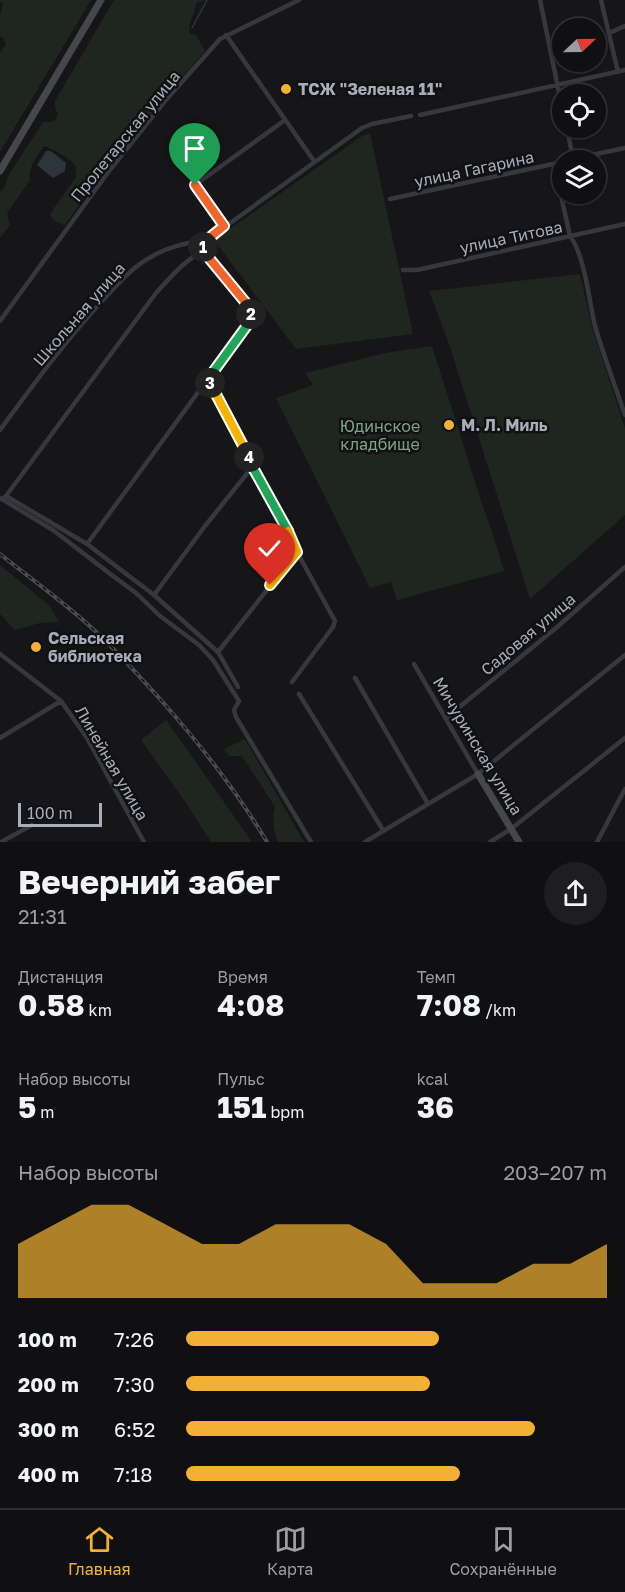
<!DOCTYPE html>
<html lang="ru">
<meta charset="utf-8">
<style>
:root{--surface:#101012;--page:#1e1e20;--text:#f1f3f6;--muted:#9c9d9f;--line:#303032;--accent:#f2b134}
body{margin:0;font-family:"Golos Text",sans-serif;background:var(--page);color:var(--text);height:100vh;display:flex;flex-direction:column;font-size:22px;white-space:nowrap}
*{box-sizing:border-box;margin:0}
p{font-size:20px;color:var(--muted)}
.icon{flex:none;width:33px;height:33px;fill:none;stroke:currentColor;stroke-width:2;stroke-linecap:round;stroke-linejoin:round}
.map{position:relative;height:842px;overflow:hidden}
.side{display:flex;flex-direction:column;background:var(--surface);flex:1}
.side>*{flex:none}
.needle{width:39px;rotate:68deg}
.buttons{position:absolute;left:552px;top:18px;display:grid;gap:12px}
.buttons a{display:grid;place-items:center;width:54px;height:54px;border-radius:50%;background:var(--surface);box-shadow:0 2px 4px #0004,0 0 0 2px var(--line);font-size:30px}
.scale{position:absolute;left:18px;bottom:15px;width:84px;box-sizing:border-box;padding-left:6px;border:3px solid #a8adb8;border-top:0;font-size:16px;line-height:21px;white-space:nowrap;color:#a8adb8;-webkit-text-stroke:4px #111113;paint-order:stroke}
.pin{position:absolute;display:grid;place-items:center;width:51px;height:51px;color:#fff;margin:-62px -26px;border-radius:50% 50% 50% 0;rotate:-45deg;box-shadow:0 0 6px #0007}
.pin .icon{rotate:45deg}
.km{position:absolute;width:30px;height:30px;margin:-15px;border-radius:50%;background:#222;color:#fff;font-size:16px;line-height:30px;text-align:center}
.round{display:grid;place-items:center;flex:none;width:63px;height:63px;border-radius:32px;background:var(--page)}
.summary{display:flex;align-items:center;justify-content:space-between;height:102px;padding:0 18px}
h1{font-size:33px;font-weight:700;line-height:45px}
.stats{display:grid;grid-template-columns:repeat(3,1fr);gap:9px;height:102px;padding:6px 18px}
.stats div{display:grid;align-content:center}
.stats b{font-size:30px;font-weight:700}
.stats small{font-size:16px;font-weight:400}
.stats p{font-size:16px}
.chart{height:168px;padding:12px 18px}
.chart p{display:flex;justify-content:space-between}
.chart svg{width:100%;height:108px;margin-top:6px;fill:var(--accent);opacity:.7}
ul{padding:0 18px;list-style:none;font-size:20px}
li{display:grid;grid-template-columns:96px 72px 1fr;align-items:center;height:45px}
li i{height:15px;border-radius:8px;background:var(--accent)}
.dock{display:flex;justify-content:space-around;align-items:center;height:84px;border-top:2px solid var(--line);background:var(--surface);font-size:16px;color:var(--muted)}
.dock a{display:grid;justify-items:center;gap:3px}
.dock .current{color:var(--accent)}
.map>svg:first-child{display:block}
.green{fill:#1e261f}
.water{fill:#2c353c}
.lines{fill:none;stroke-linecap:round;stroke-linejoin:round}
.stream{stroke:#2c353c;stroke-width:1.5}
.street{stroke:#37383d;stroke-width:4.5}
.secondary{stroke:#45474d;stroke-width:7}
.rail-casing{stroke:#4a4c52;stroke-width:4}
.rail{stroke:#111113;stroke-width:1.5;stroke-dasharray:4.5;stroke-linecap:butt}
.split-1-casing{stroke:#fff;stroke-width:12}
.split-2-casing{stroke:#fff;stroke-width:12}
.split-3-casing{stroke:#fff;stroke-width:12}
.split-4-casing{stroke:#fff;stroke-width:12}
.split-5-casing{stroke:#fff;stroke-width:12}
.split-6-casing{stroke:#fff;stroke-width:12}
.split-1{stroke:#f0652b;stroke-width:8}
.split-2{stroke:#f0652b;stroke-width:8}
.split-3{stroke:#22a559;stroke-width:8}
.split-4{stroke:#f5b400;stroke-width:8}
.split-5{stroke:#22a559;stroke-width:8}
.split-6{stroke:#f5b400;stroke-width:8}
.poi-dot{fill:#f2b134;stroke:#111113;stroke-width:2}
.labels{text-anchor:middle;stroke-width:5;stroke-linejoin:round;paint-order:stroke}
.poi-label{font-size:16px;font-weight:bold;fill:#a8adb8;stroke:#111113;text-anchor:start}
.street-label{font-size:16px;fill:#a8adb8;stroke:#111113}
.park-label{font-size:16px;fill:#7fa381;stroke:#111113}
</style>
<div class="map">
<svg width="625" height="842" viewBox="0 0 625 842">
<rect width="100%" height="100%" fill="#161618"/>
<path class="green" d="M0 0H91L0 152V53L6 44 4 39 0 36V15L3 4 0 2Z
M114 0H206L196 3C195 15 187 23 190 34L196 35 205 51 105 169 65 225 53 220 50 214 76 177C76 173 77 170 75 166 72 159 51 148 44 146 38 155 27 168 30 180L7 213 10 225 0 238V192C5 188 7 183 8 176L43 122H50L56 120 58 114 55 108V101Z
M370 133 413 334 296 349 214 240 362 136Z
M580 274 592 327 625 428V515L530 599 449 344 429 291Z
M432 346 483 507 493 535 504 571 397 600 391 582 370 588 276 398 313 385 305 373 385 353Z
M0 565 49 605 59 622 40 623 15 630 0 614Z
M166 720 250 839 251 842H211L184 800 141 740Z
M245 739 304 842H278C273 832 272 817 275 807L242 756H229L224 749Z"/>
<path class="water" d="M46 151H51L66 163 65 171 53 178 37 165Z"/>
<g class="lines">
<path class="stream" d="M192 28 207 0"/>
<path class="street" d="M540 0 562 107
M601 0 618 72
M609 33 625 26
M226 35 314 161
M420 115 625 70
M567 128 573 159
M568 160 625 148
M554 164 570 236C585 256 589 301 595 326 604 356 615 386 625 415
M390 199 562 162
M224 227 195 185 285 120
M403 270H417L625 224
M0 321 109 171 165 101 220 39 299 0
M208 379 291 536 297 552 335 621 333 627 292 682
M0 430C33 385 66 340 103 300 118 284 132 267 151 257 169 246 188 243 208 239L362 128 372 124 411 116
M6 496 87 544 154 595 218 652 238 687
M0 498 53 530 109 573 136 593 160 616 199 645 213 660 239 701 234 710 236 717 311 842
M2 499 6 496 156 293C167 281 189 255 204 252
M87 544 251 320C252 301 216 271 205 254 203 250 203 245 202 240
M154 595 205 526 253 466
M218 652 297 552
M0 654 61 701 87 738 144 842
M414 664 478 774
M355 678 428 804
M299 694 383 830
M446 718 556 628 625 567
M0 738 61 701
M1 842 32 825
M365 842 478 774 625 655
M490 842 511 829 625 738
M597 842 625 789"/>
<path class="secondary" d="M0 171 101 0
M478 774 519 842"/>
<g class="rail-casing">
<path id="rail" d="M0 554C31 579 64 602 93 629 117 651 138 675 160 699 200 744 236 790 267 842"/>
</g>
<use href="#rail" class="rail"/>
</g>
<g class="lines">
<g class="split-1-casing">
<path id="split-1" d="M195 185 224 226 208 239 202 240 203 247"/>
</g>
<g class="split-2-casing">
<path id="split-2" d="M203 247 204 252 246 303 251 314"/>
</g>
<g class="split-3-casing">
<path id="split-3" d="M210 383 208 379 251 320V314"/>
</g>
<g class="split-4-casing">
<path id="split-4" d="M210 383 249 457"/>
</g>
<g class="split-5-casing">
<path id="split-5" d="M249 457 252 466 288 531"/>
</g>
<g class="split-6-casing">
<path id="split-6" d="M270 585 297 552 288 531"/>
</g>
<use href="#split-1" class="split-1"/>
<use href="#split-2" class="split-2"/>
<use href="#split-3" class="split-3"/>
<use href="#split-4" class="split-4"/>
<use href="#split-5" class="split-5"/>
<use href="#split-6" class="split-6"/>
</g>
<g class="poi-dot">
<circle cx="286" cy="89" r="6"/>
<circle cx="449" cy="425" r="6"/>
<circle cx="36" cy="647" r="6"/>
</g>
<g class="labels">
<g class="poi-label">
<text x="298" y="95">ТСЖ "Зеленая 11"</text>
<text x="461" y="431">М. Л. Миль</text>
<text x="48" y="644">Сельская<tspan x="48" dy="18">библиотека</tspan></text>
</g>
<g class="street-label">
<text transform="translate(125 136) rotate(-51)" y="6">Пролетарская улица</text>
<text transform="translate(474 169) rotate(-12)" y="6">улица Гагарина</text>
<text transform="translate(511 237) rotate(-12)" y="6">улица Титова</text>
<text transform="translate(79 314) rotate(-49)" y="6">Школьная улица</text>
<text transform="translate(528 634) rotate(-40)" y="6">Садовая улица</text>
<text transform="translate(478 746) rotate(59)" y="6">Мичуринская улица</text>
<text transform="translate(112 763) rotate(60)" y="6">Линейная улица</text>
</g>
<g class="park-label">
<text x="380" y="432">Юдинское<tspan x="380" dy="18">кладбище</tspan></text>
</g>
</g>
</svg>
<div class="buttons">
<a><svg class="needle" viewBox="-14 -14 28 28"><path d="M0-13l5 13h-10z" fill="#e53935"/><path d="M0 13l5-13h-10z" fill="#9c9d9f"/></svg></a>
<a><svg class="icon" aria-label="locate" viewBox="0 0 24 24"><circle cx="12" cy="12" r="6"/><path d="M12 2v4M12 18v4M2 12h4M18 12h4"/></svg></a>
<a><svg class="icon" aria-label="layers" viewBox="0 0 24 24"><path d="M12 4l9 5-9 5-9-5zM3 14l9 5 9-5"/></svg></a>
</div>
<div class="scale">100 m</div>
<div class="pin" style="left:195px;top:185px;background:#1e9e55"><svg class="icon" aria-label="arrive" viewBox="0 0 24 24"><path d="M6 21V4h12l-3 4 3 4H6"/></svg></div>
<div class="pin" style="left:270px;top:585px;background:#d93025"><svg class="icon" aria-label="check" viewBox="0 0 24 24"><path d="M5 12l5 5 9-10"/></svg></div>
<b class="km" style="left:203px;top:247px">1</b>
<b class="km" style="left:251px;top:314px">2</b>
<b class="km" style="left:210px;top:383px">3</b>
<b class="km" style="left:249px;top:457px">4</b>
</div>
<section class="side">
<div class="summary"><div><h1>Вечерний забег</h1><p>21:31</p></div><a class="round"><svg class="icon" aria-label="share" viewBox="0 0 24 24"><path d="M12 15V3M7 8l5-5 5 5M5 13v7h14v-7"/></svg></a></div>
<div class="stats">
<div><p>Дистанция</p><b>0.58<small> km</small></b></div>
<div><p>Время</p><b>4:08</b></div>
<div><p>Темп</p><b>7:08<small> /km</small></b></div>
</div>
<div class="stats">
<div><p>Набор высоты</p><b>5<small> m</small></b></div>
<div><p>Пульс</p><b>151<small> bpm</small></b></div>
<div><p>kcal</p><b>36</b></div>
</div>
<div class="chart"><p><span>Набор высоты</span>203–207 m</p>
<svg viewBox="0 0 160 44" preserveAspectRatio="none"><path d="M0 44V22L10 14L20 6L30 6L40 14L50 22L60 22L70 14L80 14L90 14L100 22L110 38L120 38L130 38L140 30L150 30L160 22V44z"/></svg>
</div>
<ul>
<li><b>100 m</b>7:26<i style="width:60%"></i></li>
<li><b>200 m</b>7:30<i style="width:58%"></i></li>
<li><b>300 m</b>6:52<i style="width:83%"></i></li>
<li><b>400 m</b>7:18<i style="width:65%"></i></li>
</ul>
</section>
<nav class="dock">
<a class="current"><svg class="icon" aria-label="home" viewBox="0 0 24 24"><path d="M3 11l9-7 9 7M6 9v11h12V9"/></svg>Главная</a>
<a><svg class="icon" aria-label="map" viewBox="0 0 24 24"><path d="M3 6l6-2 6 2 6-2v14l-6 2-6-2-6 2zM9 4v14M15 6v14"/></svg>Карта</a>
<a><svg class="icon" aria-label="saved" viewBox="0 0 24 24"><path d="M7 4h10v16l-5-4-5 4z"/></svg>Сохранённые</a>
</nav>
